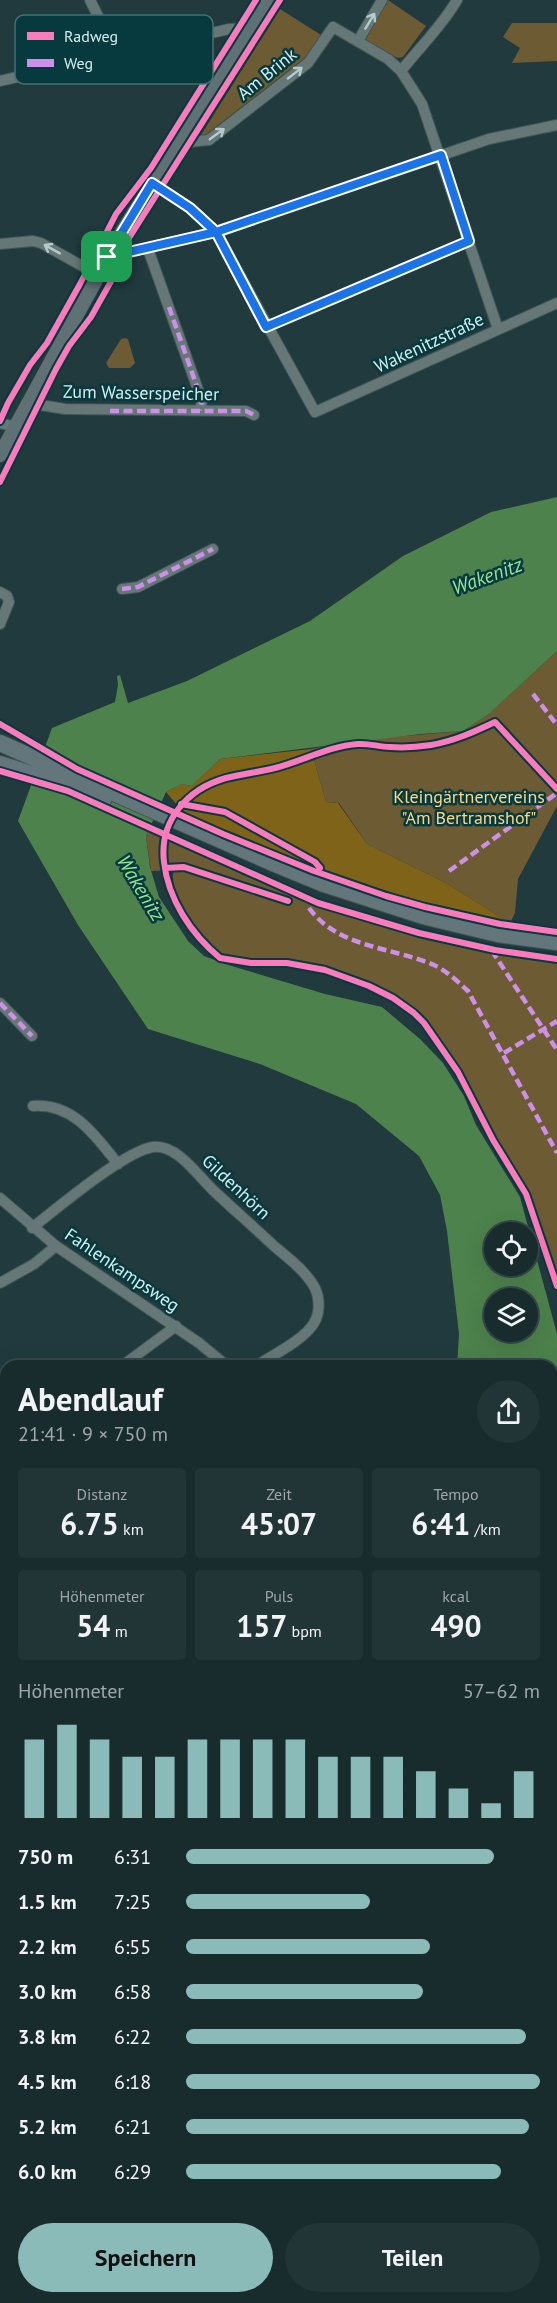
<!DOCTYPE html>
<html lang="de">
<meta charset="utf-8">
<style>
:root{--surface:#182c2e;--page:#213436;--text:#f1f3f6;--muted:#9fa7aa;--line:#36484a;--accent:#8bbbb9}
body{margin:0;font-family:"PT Sans",sans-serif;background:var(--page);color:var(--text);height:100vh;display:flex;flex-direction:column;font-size:22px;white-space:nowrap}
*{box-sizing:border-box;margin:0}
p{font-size:20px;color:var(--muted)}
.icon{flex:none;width:33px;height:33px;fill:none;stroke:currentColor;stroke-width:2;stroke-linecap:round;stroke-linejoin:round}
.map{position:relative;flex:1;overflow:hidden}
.panel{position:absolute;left:0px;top:1360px;width:558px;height:944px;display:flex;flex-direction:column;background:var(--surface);border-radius:18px 18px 0 0;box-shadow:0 6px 24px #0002,0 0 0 2px var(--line)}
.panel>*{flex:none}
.fabs{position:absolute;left:484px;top:1222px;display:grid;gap:12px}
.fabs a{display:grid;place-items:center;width:54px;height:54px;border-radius:50%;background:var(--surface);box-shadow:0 6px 24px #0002,0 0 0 2px var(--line);font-size:30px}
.pin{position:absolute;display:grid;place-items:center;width:51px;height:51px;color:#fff;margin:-26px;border-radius:12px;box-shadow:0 3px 9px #0006}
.round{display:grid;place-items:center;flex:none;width:63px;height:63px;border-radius:32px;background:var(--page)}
.head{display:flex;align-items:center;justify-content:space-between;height:102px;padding:0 18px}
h1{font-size:33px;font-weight:700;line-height:45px}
.stats{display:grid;grid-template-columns:repeat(3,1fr);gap:9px;height:102px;padding:6px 18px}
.stats div{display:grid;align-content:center;border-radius:6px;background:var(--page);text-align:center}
.stats b{font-size:30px;font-weight:700}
.stats small{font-size:16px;font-weight:400}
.stats p{font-size:16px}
.chart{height:168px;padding:12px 18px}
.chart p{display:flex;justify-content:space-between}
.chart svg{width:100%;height:108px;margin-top:6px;stroke:var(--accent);stroke-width:6}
.button{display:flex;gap:12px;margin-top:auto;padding:12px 18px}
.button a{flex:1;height:69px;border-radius:36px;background:var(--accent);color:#111;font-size:24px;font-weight:700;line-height:69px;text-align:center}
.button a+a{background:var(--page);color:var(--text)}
ul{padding:0 18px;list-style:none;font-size:20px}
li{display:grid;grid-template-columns:96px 72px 1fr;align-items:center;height:45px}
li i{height:15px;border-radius:8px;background:var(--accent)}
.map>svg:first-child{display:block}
.green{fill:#6c5b33}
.forest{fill:#7f6318}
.water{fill:#4d824c;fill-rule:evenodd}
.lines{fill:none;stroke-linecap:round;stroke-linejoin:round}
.stream{stroke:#4d824c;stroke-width:2}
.street-casing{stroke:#425657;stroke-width:12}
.secondary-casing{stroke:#425657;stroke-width:15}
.primary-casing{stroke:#425657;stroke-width:18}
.street{stroke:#667778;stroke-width:10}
.secondary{stroke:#607175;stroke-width:14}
.primary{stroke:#63767b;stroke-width:16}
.quiet{stroke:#ce8fe9;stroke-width:4.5;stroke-dasharray:9 4.5;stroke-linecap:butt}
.cycleway-casing{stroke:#063a3e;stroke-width:10}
.cycleway{stroke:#fd7abc;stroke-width:6}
.oneway{stroke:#b4cacb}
.route-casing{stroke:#fff;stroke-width:12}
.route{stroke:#1a73e8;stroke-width:8}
.labels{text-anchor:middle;stroke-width:5;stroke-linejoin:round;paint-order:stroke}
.street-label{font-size:18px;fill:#d5edef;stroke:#063a3e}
.park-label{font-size:18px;fill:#fed584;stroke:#063a3e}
.water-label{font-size:20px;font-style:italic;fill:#96e390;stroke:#063a3e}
.key{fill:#063a3e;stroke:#447073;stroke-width:1.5}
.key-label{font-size:16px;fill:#d5edef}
</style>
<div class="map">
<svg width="557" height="2303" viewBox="0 0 557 2303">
<rect width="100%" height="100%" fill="#203a3d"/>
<path class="green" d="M388 0 426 26 403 57 398 58 367 44 366 37Z
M280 9 321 35 307 56 208 133 210 136 199 138Z
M512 23H557V61L512 63 520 48 503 37Z
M125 338 128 339 135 363 130 368H109L106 363 121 339Z
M557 651V806L518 879 515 913 510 923 446 883 367 844 339 803 326 802 311 749 357 740 463 731 489 714Z
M148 831 323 907 419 936 492 953 557 962V1277C548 1250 541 1222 529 1196 520 1175 505 1157 494 1137 486 1123 480 1107 473 1092 457 1060 425 1012 394 995 360 977 324 963 287 960 266 958 243 964 224 956 205 948 166 891 174 870L151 871 146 836Z
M6 1902V2060L0 2066V1904Z
M91 2298H276L273 2303H88Z"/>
<path class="forest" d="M311 749 326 802 338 803 367 844 446 883 510 923 428 904 330 873 184 813 166 792 182 784 192 786 220 759Z
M6 1666V1902L0 1904V1668Z
M6 2060V2298H91L88 2303H0V2066Z
M557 2279V2303H492L500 2298H552V2281Z
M272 2298H407L404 2303H268Z"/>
<path class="water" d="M557 497V651L489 714 463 731 421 734 220 759 192 786 182 784 166 792 146 836 150 867 159 897 188 941 204 956 225 964 325 994 382 1007 420 1039 443 1063 464 1096 476 1125 520 1197 557 1334V1603L552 1597V1366H457L459 1334 447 1231 440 1195 419 1156 356 1104 260 1064 148 1029 78 925 18 821 52 728 115 702 118 685 117 676 120 675 128 703 187 681 310 621 403 556 491 512ZM495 1233H528V1266H495ZM495 1299H528V1332H495Z"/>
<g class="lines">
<path class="stream" d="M83 2303 86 2298"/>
<g class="street-casing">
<path id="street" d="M90 0 117 54
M358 41 382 0
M401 71C420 47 442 26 457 0
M0 81 229 29 250 28
M178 143 209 140 308 63 333 27 388 59 401 71 422 104 498 329
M152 183 190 208 216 232 315 412 557 303
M0 244 33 241 41 243 98 275
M148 249 202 401 200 410
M107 257 216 232 489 139 557 125
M266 327 469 241
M28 403 65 409 246 411 254 415
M0 423 15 427
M122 589 138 587 213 549
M0 592 7 596 9 602 0 624
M0 1003 32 1036
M33 1106C73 1103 95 1135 118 1164
M0 1198 56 1246 199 1343 227 1366
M32 1228C57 1208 125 1151 153 1147 177 1144 198 1176 214 1191 233 1209 254 1227 274 1246 288 1258 306 1271 315 1288 320 1299 320 1313 314 1323 304 1340 273 1355 256 1366
M0 1283 34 1264 56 1246
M122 1366 176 1326
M0 1448 6 1446
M0 1606 6 1603"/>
</g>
<g class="secondary-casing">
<path id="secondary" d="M0 455 121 234 267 0"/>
</g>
<g class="primary-casing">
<path id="primary" d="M0 743 273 863 324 884 423 916 498 934 557 942
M0 764 56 782
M47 775 103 800"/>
</g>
<use href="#street" class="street"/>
<use href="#secondary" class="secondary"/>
<use href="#primary" class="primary"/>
<path class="quiet" d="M169 307 202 401 200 410
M110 411H246L254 415
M122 589 138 587 213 549
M533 694 557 725
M449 871 557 793
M309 908C338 948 392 947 434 965 447 971 458 982 468 991L557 1153
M495 950 494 954 557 1050
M0 1003 32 1036
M504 1053 557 1021"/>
<g class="cycleway-casing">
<path id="cycleway" d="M0 421 8 403 30 365 47 343 80 284 116 214 151 168 256 0
M0 482 56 369 69 346 91 317 123 260 129 238 280 0
M0 724 77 769 223 834 314 871 386 896 425 907 500 924 557 932
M0 771 68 791 318 903 419 933 495 950 557 959
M557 789 495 722C474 732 454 741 431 745 418 747 403 748 390 747 379 747 369 743 358 744 329 746 303 761 275 768 259 772 242 774 226 778 187 789 159 821 164 862 168 899 191 934 220 958L251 963H287L325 970 369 986 393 998 414 1013 424 1023 458 1072 493 1140 526 1194 557 1286
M181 804 225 812 315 862 320 868
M165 868 184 867 288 901"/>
</g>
<use href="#cycleway" class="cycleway"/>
</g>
<defs><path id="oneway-shaft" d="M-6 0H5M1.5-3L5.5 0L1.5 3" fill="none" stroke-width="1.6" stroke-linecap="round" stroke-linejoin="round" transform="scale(1.5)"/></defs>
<g class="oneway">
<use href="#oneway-shaft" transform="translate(370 21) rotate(-59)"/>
<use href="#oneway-shaft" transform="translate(295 73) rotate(-38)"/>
<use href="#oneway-shaft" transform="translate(217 134) rotate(-36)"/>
<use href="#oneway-shaft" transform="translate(52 249) rotate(-151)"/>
</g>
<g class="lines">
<g class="route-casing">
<path id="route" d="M107 257 216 232 266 327 469 241 441 155 216 232 190 208 152 183 107 257"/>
</g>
<use href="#route" class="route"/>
</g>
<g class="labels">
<g class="street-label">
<text transform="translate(267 74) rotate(-39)" y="6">Am Brink</text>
<text transform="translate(429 343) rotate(-25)" y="6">Wakenitzstraße</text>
<text transform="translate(141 393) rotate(1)" y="6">Zum Wasserspeicher</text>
<text transform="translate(236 1187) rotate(43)" y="6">Gildenhörn</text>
<text transform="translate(122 1270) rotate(34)" y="6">Fahlenkampsweg</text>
</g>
<g class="park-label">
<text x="469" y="803">Kleingärtnervereins<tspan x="469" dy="21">"Am Bertramshof"</tspan></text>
</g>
<g class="water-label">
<text transform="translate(487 576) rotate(-20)" y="7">Wakenitz</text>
<text transform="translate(141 888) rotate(59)" y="7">Wakenitz</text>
</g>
</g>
<rect x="15" y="15" width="198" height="69" rx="9" class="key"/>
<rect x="27" y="32" width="27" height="8" fill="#fd7abc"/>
<rect x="27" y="59" width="27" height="8" fill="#ce8fe9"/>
<g class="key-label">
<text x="64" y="42">Radweg</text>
<text x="64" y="69">Weg</text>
</g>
</svg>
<div class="fabs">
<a><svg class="icon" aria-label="locate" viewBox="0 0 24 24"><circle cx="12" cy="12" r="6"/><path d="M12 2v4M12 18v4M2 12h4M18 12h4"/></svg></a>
<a><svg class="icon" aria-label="layers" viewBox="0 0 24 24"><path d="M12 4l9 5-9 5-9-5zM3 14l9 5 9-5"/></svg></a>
</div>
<div class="pin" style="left:107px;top:257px;background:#1e9e55"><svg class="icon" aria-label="arrive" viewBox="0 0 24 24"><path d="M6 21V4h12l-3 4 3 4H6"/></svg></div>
<section class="panel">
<div class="head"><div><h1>Abendlauf</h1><p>21:41 · 9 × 750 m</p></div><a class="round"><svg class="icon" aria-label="share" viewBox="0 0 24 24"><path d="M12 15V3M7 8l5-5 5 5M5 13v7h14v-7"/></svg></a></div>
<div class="stats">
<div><p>Distanz</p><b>6.75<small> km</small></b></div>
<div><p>Zeit</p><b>45:07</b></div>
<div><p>Tempo</p><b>6:41<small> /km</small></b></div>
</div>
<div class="stats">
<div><p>Höhenmeter</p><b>54<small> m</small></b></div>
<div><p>Puls</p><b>157<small> bpm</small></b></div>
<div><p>kcal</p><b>490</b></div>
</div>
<div class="chart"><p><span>Höhenmeter</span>57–62 m</p>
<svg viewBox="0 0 160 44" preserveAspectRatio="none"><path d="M5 44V12M15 44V6M25 44V12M35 44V19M45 44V19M55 44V12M65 44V12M75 44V12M85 44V12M95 44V19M105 44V19M115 44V19M125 44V25M135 44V32M145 44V38M155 44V25"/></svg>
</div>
<ul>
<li><b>750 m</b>6:31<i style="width:87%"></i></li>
<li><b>1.5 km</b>7:25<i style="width:52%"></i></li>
<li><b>2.2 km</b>6:55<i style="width:69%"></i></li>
<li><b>3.0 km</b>6:58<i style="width:67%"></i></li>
<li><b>3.8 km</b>6:22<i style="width:96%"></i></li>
<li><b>4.5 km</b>6:18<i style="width:100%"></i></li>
<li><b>5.2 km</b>6:21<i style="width:97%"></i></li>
<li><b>6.0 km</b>6:29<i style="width:89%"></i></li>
</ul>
<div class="button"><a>Speichern</a><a>Teilen</a></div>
</section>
</div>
